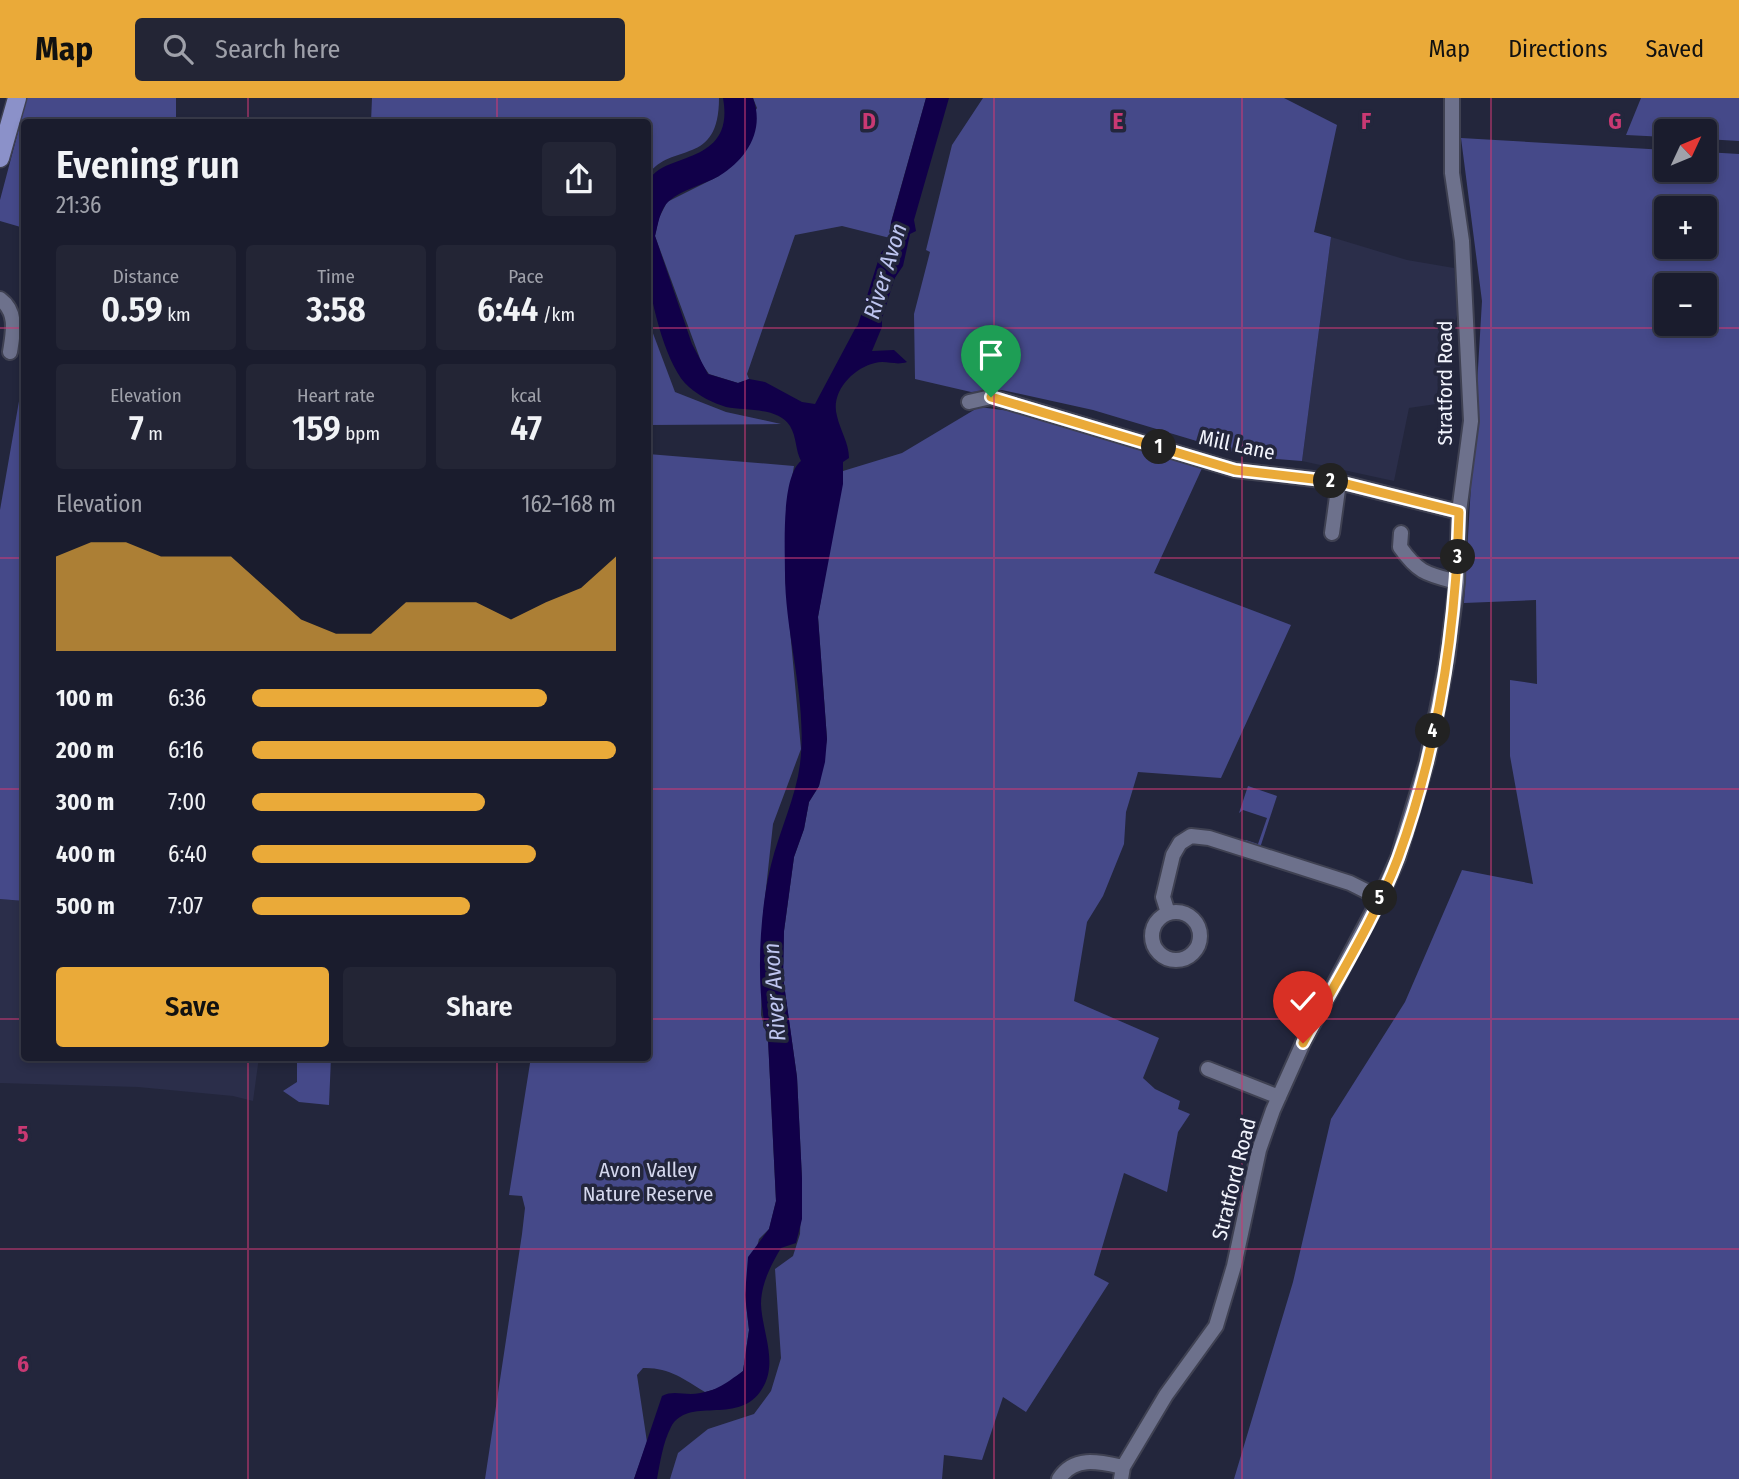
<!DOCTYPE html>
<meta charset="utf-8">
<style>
:root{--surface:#1a1c2d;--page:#232535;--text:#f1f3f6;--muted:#9fa1aa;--line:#383a49;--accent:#eaaa39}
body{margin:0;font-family:"Fira Sans Condensed",sans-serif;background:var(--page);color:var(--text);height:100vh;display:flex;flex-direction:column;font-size:26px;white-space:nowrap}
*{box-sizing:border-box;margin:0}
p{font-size:23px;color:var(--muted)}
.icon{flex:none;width:38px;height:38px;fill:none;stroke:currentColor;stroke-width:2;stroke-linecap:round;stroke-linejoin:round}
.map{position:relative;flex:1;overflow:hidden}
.sheet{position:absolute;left:21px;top:21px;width:630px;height:942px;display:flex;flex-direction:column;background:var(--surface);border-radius:7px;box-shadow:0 4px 10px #0003,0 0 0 2px var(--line)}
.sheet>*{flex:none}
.needle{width:46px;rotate:46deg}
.tools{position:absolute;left:1654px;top:21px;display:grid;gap:14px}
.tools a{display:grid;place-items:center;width:63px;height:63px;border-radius:7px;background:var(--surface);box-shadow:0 4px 10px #0003,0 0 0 2px var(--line);font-size:35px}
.pin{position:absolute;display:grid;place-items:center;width:60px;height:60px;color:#fff;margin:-72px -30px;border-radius:50% 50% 50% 0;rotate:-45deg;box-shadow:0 0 7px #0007}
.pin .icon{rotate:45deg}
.km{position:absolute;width:35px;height:35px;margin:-18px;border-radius:50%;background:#222;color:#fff;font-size:19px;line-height:35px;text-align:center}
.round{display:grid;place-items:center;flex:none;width:74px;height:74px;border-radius:7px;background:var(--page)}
.headline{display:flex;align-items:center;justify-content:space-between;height:119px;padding:0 35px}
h1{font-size:38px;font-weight:600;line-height:52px}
.figures{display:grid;grid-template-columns:repeat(3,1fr);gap:10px;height:119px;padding:7px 35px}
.figures div{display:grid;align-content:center;border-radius:7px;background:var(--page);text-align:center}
.figures b{font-size:35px;font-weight:600}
.figures small{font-size:19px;font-weight:400}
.figures p{font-size:19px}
.chart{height:196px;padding:14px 35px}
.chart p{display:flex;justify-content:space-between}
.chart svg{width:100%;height:126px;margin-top:7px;fill:var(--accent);opacity:.7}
.primary-button{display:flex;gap:14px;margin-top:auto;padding:14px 35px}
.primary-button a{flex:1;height:80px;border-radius:7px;background:var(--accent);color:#111;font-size:28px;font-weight:600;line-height:80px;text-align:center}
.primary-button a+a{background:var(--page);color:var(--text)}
ul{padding:0 35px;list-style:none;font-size:23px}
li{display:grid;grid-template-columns:112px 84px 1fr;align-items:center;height:52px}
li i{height:18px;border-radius:9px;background:var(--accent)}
header{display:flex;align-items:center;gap:42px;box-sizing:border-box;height:98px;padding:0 35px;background:var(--accent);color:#111}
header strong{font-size:33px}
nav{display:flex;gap:38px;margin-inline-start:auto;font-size:24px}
.search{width:490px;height:63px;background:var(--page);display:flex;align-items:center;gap:18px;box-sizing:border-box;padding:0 24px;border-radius:7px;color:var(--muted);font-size:26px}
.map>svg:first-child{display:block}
.built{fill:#2b2e4a}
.green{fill:#454989;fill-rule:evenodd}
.water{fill:#110049}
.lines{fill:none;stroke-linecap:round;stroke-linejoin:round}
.river{stroke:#110049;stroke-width:21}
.minor-casing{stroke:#3f4152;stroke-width:18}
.major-casing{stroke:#3f4152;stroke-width:21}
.minor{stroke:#6d718c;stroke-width:14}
.major{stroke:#8b91c9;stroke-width:18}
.route-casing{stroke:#fff;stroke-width:14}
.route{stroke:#eaaa39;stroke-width:9}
.grid{fill:none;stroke:#c93973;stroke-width:2;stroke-opacity:0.55}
.labels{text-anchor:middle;stroke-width:7;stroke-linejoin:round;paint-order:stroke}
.street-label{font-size:21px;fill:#f2f4fd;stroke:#23263c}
.park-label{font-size:21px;fill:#d4d7ed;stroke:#23263c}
.water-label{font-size:23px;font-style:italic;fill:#bec5f0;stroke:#23263c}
.grid-label{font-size:23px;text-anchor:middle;font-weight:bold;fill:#c93973;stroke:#23263c;stroke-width:7;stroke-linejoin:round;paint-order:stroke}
</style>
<header>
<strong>Map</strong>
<div class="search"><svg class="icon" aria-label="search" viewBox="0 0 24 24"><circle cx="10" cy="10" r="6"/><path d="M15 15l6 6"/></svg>Search here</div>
<nav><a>Map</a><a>Directions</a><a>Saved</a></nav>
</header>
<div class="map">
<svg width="1739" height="1381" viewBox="0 0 1739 1381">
<rect width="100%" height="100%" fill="#23263c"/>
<path class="built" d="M1331 139 1407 162 1454 170 1459 211 1440 270 1436 306 1409 310 1394 383 1302 363Z
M0 801 24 803V959H259L253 1003 233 998 138 989 0 985Z"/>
<path class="green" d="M27 0H176V24H24V130L0 123V102Z
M372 0H719C719 70 671 43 648 77V24H371Z
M753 0H926L891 124 890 140 842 128 795 137 747 276 749 281 738 285 709 276 702 266 655 138 659 120 667 104 719 78 757 10Z
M983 0H1284L1337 27 1314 134 1331 139 1302 363 1250 359 1093 312 1002 292 971 294 915 281 914 216 930 154 926 152 952 47Z
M1641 0H1739V43L1705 41 1704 33H1666V39L1626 37Z
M1461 40 1666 52V72H1704L1705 54 1739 56V1381H1234L1293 1184 1331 1021 1405 904 1462 772 1533 786 1510 658V582L1537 586 1536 502 1464 505 1482 203ZM1666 110H1704V149H1666ZM1666 187H1704V226H1666Z
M648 222 675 294 726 314 781 326 648 327Z
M22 286 24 287V803L0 801V412Z
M979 309 1019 314 1204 366 1154 475 1291 527 1221 680 1138 674 1126 714 1124 746 1103 798 1087 824 1074 903 1159 940 1143 980 1155 991 1180 1003 1178 1011 1190 1016 1178 1034 1167 1094 1124 1075 1094 1177 1109 1185 1026 1314 1003 1299 982 1362 944 1357 942 1381H670L678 1355 708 1331 754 1316 771 1293 781 1260 775 1171 793 1158 800 1136 802 1081 797 979 783 879 784 833 794 759 804 731 809 704 819 688 827 641 818 519 843 373 902 355Z
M648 356 794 368 787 408 785 478 801 651 773 726 764 809 761 917 768 941 776 1103 769 1131 759 1141 745 1197 749 1232 743 1273 724 1289 705 1294C684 1281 668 1269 643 1270L637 1277 647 1344 634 1381H485L522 1136 525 1110 522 1098 509 1097 531 959H648Z
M1248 688 1277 698 1259 753 1240 747 1246 742 1258 746 1267 720 1243 712 1239 715Z
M297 959H331L329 1007 299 1004 283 993 297 984Z"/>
<path class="water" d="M723 0H753C765 32 747 61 719 78 703 87 683 91 669 103 660 111 658 126 655 138L692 246 708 276 738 285 749 281 765 284 802 304 815 306 856 229 871 219 874 205 885 209 882 216V229L872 253 894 252 907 264C896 268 886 262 875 265 853 270 830 294 837 318 840 332 849 345 849 360L843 364V386L818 519 827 641 825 664 819 688 809 704 804 731 794 759 784 833 783 879 797 979 802 1081V1121L796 1145 781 1150C771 1167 761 1186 761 1206 762 1235 780 1267 760 1294 736 1327 688 1298 671 1329 663 1344 660 1365 657 1381H634L662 1298C672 1293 680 1296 691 1296 714 1295 725 1286 743 1273L749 1232 745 1197 748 1159 769 1131 776 1103 768 941C755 894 759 815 771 767 779 734 796 699 800 666 808 603 785 538 785 475 785 449 781 379 801 363 795 351 797 340 790 328 778 309 746 313 726 309 713 305 699 298 689 289 667 271 651 205 648 176 645 157 648 137 648 118 648 108 645 95 648 86 657 52 736 71 723 0Z
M926 0H949L914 122 916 133 910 136 903 168 888 190 881 188C882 165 890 147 891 125Z"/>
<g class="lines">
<path class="river" d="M867 233 890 160"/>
<g class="minor-casing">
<path id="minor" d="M0 201C18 214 13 235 10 254
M969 304 991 299 1235 372 1339 384 1459 414
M1332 435 1339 384
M1401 435 1400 449C1418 475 1427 476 1457 484
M1152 838a24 24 0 1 1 48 0a24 24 0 1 1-48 0Z
M1168 815 1163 799 1173 757 1180 745 1191 738 1209 740 1350 785 1380 800
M1208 971 1279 999
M1059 1381C1074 1357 1100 1364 1123 1369
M1121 1381 1123 1369 1166 1297 1216 1228 1234 1168 1259 1052 1273 1012 1303 945 1380 800 1398 760 1427 663 1447 562 1457 484 1459 414 1471 323 1462 143 1452 75V0"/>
</g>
<g class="major-casing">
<path id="major" d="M0 60 17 0"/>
</g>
<use href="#minor" class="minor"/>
<use href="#major" class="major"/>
</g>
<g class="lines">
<g class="route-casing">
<path id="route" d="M991 299 1235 372 1339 384 1459 414C1456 531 1438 650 1398 760 1374 824 1335 884 1303 945"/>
</g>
<use href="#route" class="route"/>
</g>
<path class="grid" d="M248 0V24M497 0V24M745 0V1381M994 0V1381M1242 0V1381M1491 0V1381M0 230H24M648 230H1739M0 460H24M648 460H1739M0 691H24M648 691H1739M0 921H24M648 921H1739M248 959V1381M497 959V1381M0 1151H1739"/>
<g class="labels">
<g class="street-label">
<text transform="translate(1445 285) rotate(-90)" y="7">Stratford Road</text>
<text transform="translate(1237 347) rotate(12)" y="7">Mill Lane</text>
<text transform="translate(1234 1081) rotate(-76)" y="7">Stratford Road</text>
</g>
<g class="park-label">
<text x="648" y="1079">Avon Valley<tspan x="648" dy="24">Nature Reserve</tspan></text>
</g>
<g class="water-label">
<text transform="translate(885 173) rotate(-73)" y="8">River Avon</text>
<text transform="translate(774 894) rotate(-94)" y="8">River Avon</text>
</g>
</g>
<g class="grid-label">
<text x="869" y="31">D</text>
<text x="1118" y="31">E</text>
<text x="1366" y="31">F</text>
<text x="1615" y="31">G</text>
<text x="23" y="1044">5</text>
<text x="23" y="1274">6</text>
</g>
</svg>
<div class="tools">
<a><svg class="needle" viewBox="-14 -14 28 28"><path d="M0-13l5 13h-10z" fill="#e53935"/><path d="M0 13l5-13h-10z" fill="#9fa1aa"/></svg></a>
<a>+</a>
<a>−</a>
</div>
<div class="pin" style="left:991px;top:299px;background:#1e9e55"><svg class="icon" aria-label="arrive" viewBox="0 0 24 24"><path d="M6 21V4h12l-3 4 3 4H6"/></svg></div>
<div class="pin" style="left:1303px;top:945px;background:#d93025"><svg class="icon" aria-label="check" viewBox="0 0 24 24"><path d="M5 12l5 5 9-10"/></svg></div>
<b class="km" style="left:1159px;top:349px">1</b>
<b class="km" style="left:1331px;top:383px">2</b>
<b class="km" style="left:1458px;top:459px">3</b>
<b class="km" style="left:1433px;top:633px">4</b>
<b class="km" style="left:1380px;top:800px">5</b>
<section class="sheet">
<div class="headline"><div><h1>Evening run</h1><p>21:36</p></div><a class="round"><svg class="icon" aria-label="share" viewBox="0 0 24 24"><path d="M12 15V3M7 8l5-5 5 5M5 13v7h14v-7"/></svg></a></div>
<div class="figures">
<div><p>Distance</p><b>0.59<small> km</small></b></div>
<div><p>Time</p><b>3:58</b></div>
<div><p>Pace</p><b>6:44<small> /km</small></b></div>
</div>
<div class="figures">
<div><p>Elevation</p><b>7<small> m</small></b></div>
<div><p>Heart rate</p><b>159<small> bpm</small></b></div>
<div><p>kcal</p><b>47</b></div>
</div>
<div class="chart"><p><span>Elevation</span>162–168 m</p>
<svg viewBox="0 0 160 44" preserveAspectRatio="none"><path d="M0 44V11L10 6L20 6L30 11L40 11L50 11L60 22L70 33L80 38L90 38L100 27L110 27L120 27L130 33L140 27L150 22L160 11V44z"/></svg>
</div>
<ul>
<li><b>100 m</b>6:36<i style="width:81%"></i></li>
<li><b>200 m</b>6:16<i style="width:100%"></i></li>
<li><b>300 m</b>7:00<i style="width:64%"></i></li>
<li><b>400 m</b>6:40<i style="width:78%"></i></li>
<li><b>500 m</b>7:07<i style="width:60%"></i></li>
</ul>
<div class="primary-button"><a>Save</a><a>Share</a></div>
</section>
</div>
